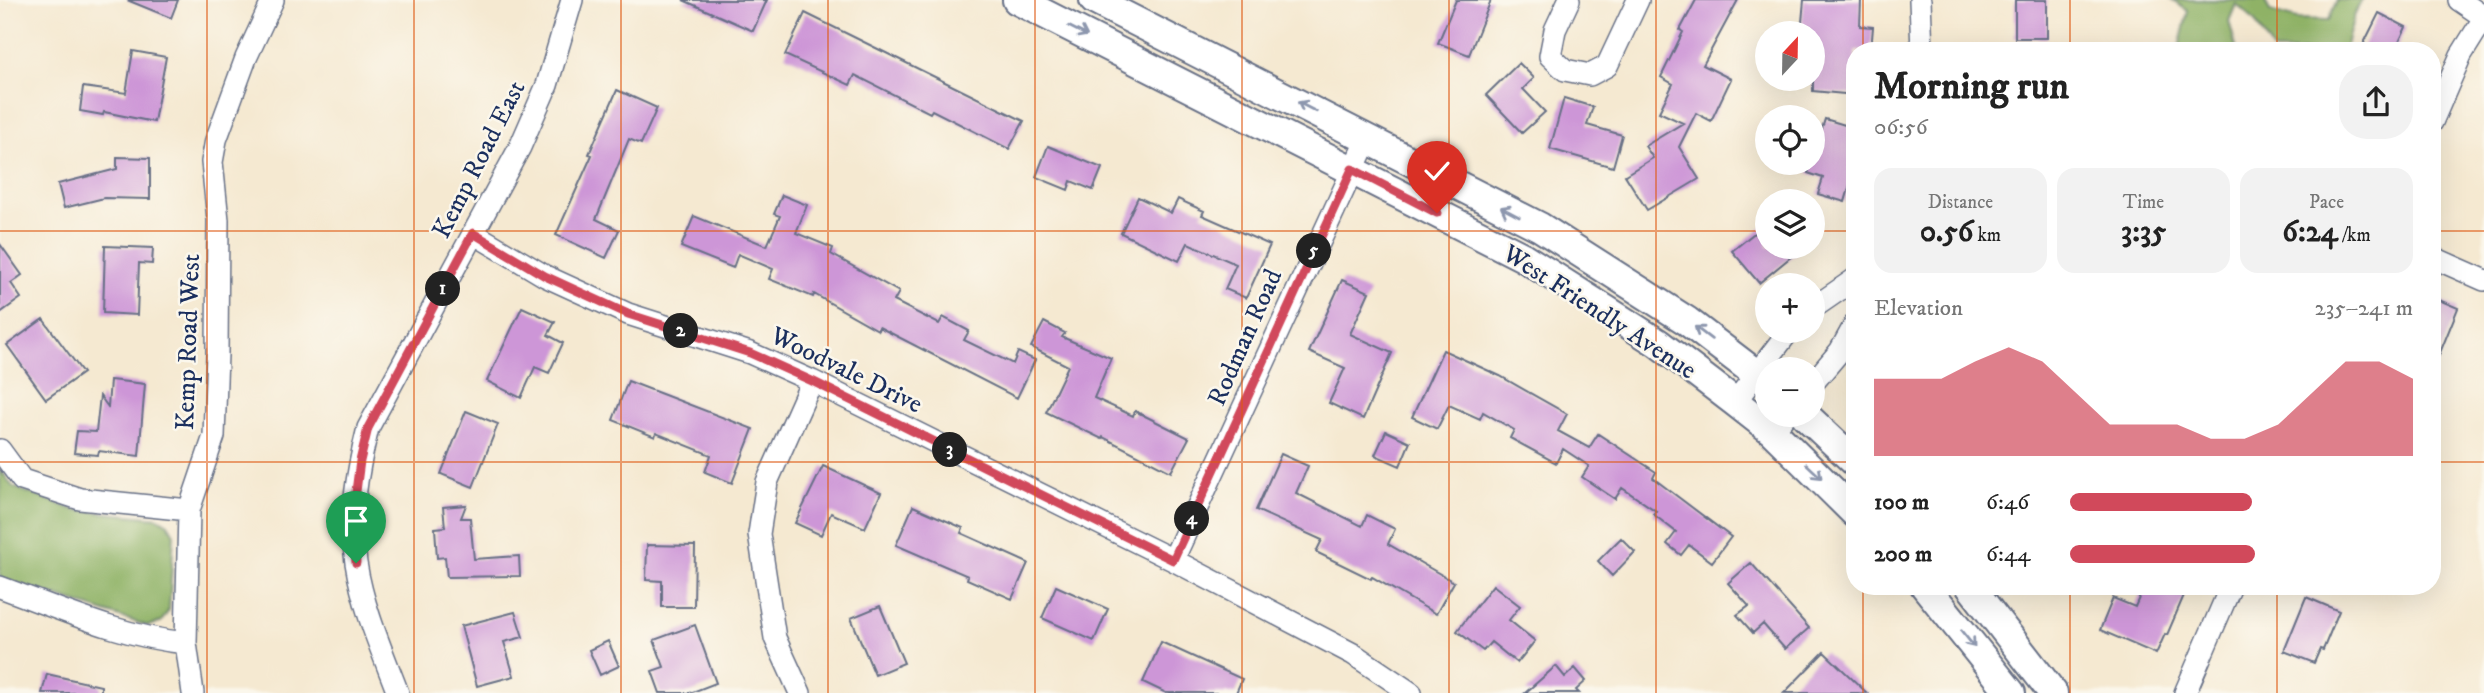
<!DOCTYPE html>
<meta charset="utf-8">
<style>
:root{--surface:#fff;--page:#f2f2f2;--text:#222;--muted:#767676;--accent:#d1495b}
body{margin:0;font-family:"IM FELL DW Pica",serif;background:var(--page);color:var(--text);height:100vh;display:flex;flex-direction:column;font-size:26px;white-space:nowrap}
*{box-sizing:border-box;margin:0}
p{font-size:23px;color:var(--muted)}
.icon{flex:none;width:38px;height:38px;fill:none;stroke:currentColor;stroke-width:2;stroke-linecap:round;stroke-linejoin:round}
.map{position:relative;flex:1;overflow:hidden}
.sheet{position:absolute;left:1846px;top:42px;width:595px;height:553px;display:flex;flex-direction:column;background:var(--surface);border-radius:28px;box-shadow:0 7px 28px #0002}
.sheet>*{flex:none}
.needle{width:46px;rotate:22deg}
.controls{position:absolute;left:1755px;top:21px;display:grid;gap:14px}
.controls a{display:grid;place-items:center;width:70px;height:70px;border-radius:50%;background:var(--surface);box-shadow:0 7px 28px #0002;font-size:35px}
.pin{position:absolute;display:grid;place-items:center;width:60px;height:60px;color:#fff;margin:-72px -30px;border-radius:50% 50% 50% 0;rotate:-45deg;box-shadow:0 0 7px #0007}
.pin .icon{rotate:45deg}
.km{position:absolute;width:35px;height:35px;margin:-18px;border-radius:50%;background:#222;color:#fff;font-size:19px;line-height:35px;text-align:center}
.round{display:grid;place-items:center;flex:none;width:74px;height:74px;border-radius:28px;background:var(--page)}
.head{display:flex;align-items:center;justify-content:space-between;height:119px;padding:0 28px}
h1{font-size:38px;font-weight:700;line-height:52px}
.figures{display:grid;grid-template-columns:repeat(3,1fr);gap:10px;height:119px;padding:7px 28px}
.figures div{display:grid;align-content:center;border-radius:18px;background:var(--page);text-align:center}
.figures b{font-size:30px;font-weight:700}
.figures small{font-size:19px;font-weight:400}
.figures p{font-size:19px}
.chart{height:196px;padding:14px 28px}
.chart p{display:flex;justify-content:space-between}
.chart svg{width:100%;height:126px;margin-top:7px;fill:var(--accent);opacity:.7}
ul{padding:0 28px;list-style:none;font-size:23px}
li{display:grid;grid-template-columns:112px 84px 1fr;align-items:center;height:52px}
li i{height:18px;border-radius:9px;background:var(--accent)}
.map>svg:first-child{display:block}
.forest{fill:#8fb266;stroke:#557062;stroke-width:2}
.building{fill:#cd96d7}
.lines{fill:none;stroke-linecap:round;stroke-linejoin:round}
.minor-casing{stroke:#677086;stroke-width:24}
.secondary-casing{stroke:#677086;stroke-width:32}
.minor{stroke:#fff;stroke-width:21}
.secondary{stroke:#fff;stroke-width:28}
.oneway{stroke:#8d97ae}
.route-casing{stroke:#fff;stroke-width:14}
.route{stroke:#d1495b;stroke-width:9}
.grid{fill:none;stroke:#de5710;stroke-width:2;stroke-opacity:0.55}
.labels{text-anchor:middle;stroke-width:5;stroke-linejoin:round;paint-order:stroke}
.street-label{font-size:26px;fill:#1b2f5e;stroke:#fbf7ec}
</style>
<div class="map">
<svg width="2484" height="693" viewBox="0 0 2484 693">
<rect width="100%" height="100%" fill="#fbf7ec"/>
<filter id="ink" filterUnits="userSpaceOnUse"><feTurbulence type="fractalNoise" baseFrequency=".0143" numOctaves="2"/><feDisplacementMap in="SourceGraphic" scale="14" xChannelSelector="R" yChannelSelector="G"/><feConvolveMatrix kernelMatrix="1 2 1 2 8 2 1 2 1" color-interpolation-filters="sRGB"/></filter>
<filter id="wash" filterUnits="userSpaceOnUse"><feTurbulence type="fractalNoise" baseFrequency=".00686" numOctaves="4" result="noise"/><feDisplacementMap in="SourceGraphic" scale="28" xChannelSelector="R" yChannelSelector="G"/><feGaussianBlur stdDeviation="1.57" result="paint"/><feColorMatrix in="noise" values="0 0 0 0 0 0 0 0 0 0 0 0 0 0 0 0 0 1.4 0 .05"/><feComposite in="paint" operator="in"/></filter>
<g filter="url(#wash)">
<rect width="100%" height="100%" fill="#f5e9d1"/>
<path class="forest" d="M2172 0H2264L2270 11 2297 19 2328 20 2337 0H2362C2354 8 2349 38 2344 51H2273L2254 20 2236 4 2229 21 2237 51H2176L2180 44 2188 11Z
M0 469 13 487 75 510 158 518 168 524 174 534 169 610 161 622 148 626 0 578Z"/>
<g id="blocks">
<path class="building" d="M127 0H178L171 18Z
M683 0H767L753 31Z
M1456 0H1491L1469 55 1438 43Z
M1696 0H1738L1703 65 1731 79 1711 121 1696 113 1679 147 1699 179 1647 210 1625 175 1653 158 1645 146 1683 123 1659 112 1673 84 1661 77 1683 32 1680 30Z
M1804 0H1861L1860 26 1873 27 1871 51H1855V95L1813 91V33H1801Z
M2015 0H2047V38H2015Z
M805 13 1024 121 1009 149 932 110 930 113 855 75 850 85 785 55Z
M2379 13 2406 27 2395 51H2360Z
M133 51 166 57 154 122 104 112 103 115 80 111 83 87 126 93Z
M1519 63 1534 78 1523 89 1545 112 1522 133 1486 95Z
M617 90 657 108 641 144 629 139 596 219 619 230 606 258 556 235 592 155 589 154Z
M1564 98 1593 107 1587 125 1622 135 1613 167 1550 149Z
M1825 119 1855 128V182L1851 181 1845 202 1818 194 1823 178 1808 173Z
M1048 146 1102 168 1093 190 1071 181 1068 190 1036 177Z
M117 157 150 158V199L104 198 64 208 58 184 117 169Z
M782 195 807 205 796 233 833 248 831 254 899 292 894 301 939 324 943 317 969 331 964 340 1013 364 1018 352 1035 360 1017 398 879 327 878 330 814 294 813 297 769 279 773 269 738 254 733 268 681 247 694 216 767 246 780 216 774 214Z
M1138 197 1171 213 1178 199 1204 211 1202 215 1270 245 1246 298 1225 289 1236 264 1188 243 1179 261 1121 233Z
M1768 222V247H1803L1759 283 1732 251Z
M0 244 22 275 11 283 21 298 0 313Z
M105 246 153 248 152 264 139 263 137 315 103 313Z
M1342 280 1369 292 1350 334 1392 353 1363 419 1329 403 1345 368 1309 352Z
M2432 297 2458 308 2433 370H2432Z
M522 307 555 322 548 335 563 343 549 373 535 367 521 398 487 381Z
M43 319 83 373 46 399 7 345Z
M1044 322 1065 333 1062 337 1111 358 1094 398 1133 416 1135 411 1189 438 1171 472 1103 437 1102 439 1046 412 1068 366 1031 347Z
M1443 350 1500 376 1567 414 1558 431 1589 448 1598 434 1656 472 1653 478 1731 537 1712 562 1689 545 1681 555 1667 544 1676 532 1653 514 1656 511 1622 488 1615 499 1582 477 1589 466 1563 449 1556 463 1510 438 1514 430 1483 412 1480 419 1449 405 1437 429 1412 417Z
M110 380 145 384 139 456 99 451 98 455 74 453 77 431 96 432 100 396 108 407Z
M628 381 753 429 732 483 705 472 711 455 656 433 655 437 613 420Z
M466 411 498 424 473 487 441 474Z
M1386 431 1410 442 1400 466 1375 455Z
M1281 454 1308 466 1296 493 1362 526 1367 515 1395 529 1388 544 1454 582 1436 614 1372 577 1371 579 1316 552 1322 540 1256 510Z
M823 466 881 493 865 528 831 513 821 535 795 523Z
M466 505 461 518H470L474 559 519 556 520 576 447 577 445 557 437 558 435 528 445 527 443 507Z
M913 506 963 528 961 533 1028 563 1012 599 967 579 968 576 896 545Z
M1621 538 1635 552 1612 576 1598 561Z
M647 545 695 546 694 607H662V581L646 580Z
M1751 563 1809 628 1785 649 1763 624 1753 633 1737 615 1749 606 1728 583Z
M1493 585 1520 606 1509 620 1535 641 1517 663 1491 642 1483 651 1457 631Z
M1056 586 1108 609 1094 641 1042 618Z
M2144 586H2188L2167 635 2165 634 2156 654 2100 630 2113 598 2135 607Z
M2306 597 2339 611 2323 650 2320 649 2314 663 2284 651Z
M880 606 904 663 875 675 851 618Z
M515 612 523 637 504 642 514 676 477 686 461 626Z
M695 625 716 683 690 693H660L652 671 664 667 654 640Z
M608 641 619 666 600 675 589 650Z
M1161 642 1242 679 1236 693H1166L1143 682Z
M1824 652 1867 693H1784Z
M1556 666 1565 677 1575 668 1586 681 1576 690 1579 693H1525Z
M47 674 101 686V693H42Z"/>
</g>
</g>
<g filter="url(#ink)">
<use href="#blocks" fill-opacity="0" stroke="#677086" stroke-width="2"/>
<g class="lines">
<g class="minor-casing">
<path id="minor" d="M1569 0 1555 30 1550 56 1565 70 1590 75 1607 66 1638 0
M1920 0 1922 51
M2459 0 2484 17
M2432 122 2461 55 2484 18
M473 233 545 276 628 314 750 353 812 381 1173 560 1353 654 1411 693
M2432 257 2484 280
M1813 308 1855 279
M1813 383 1840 351 1855 324
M1735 402 1789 331
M1772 431 1786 415
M0 450 22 480 80 499 189 510
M1173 560 1368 137
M0 587C60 609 122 637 186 643
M193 693 186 643 189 510 214 436 217 354 218 220 212 162 216 140 246 58 273 0
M398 693C382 651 363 608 356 563 349 518 357 472 368 428L520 147 547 85 572 0
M800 693 775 638 759 534 767 482 812 381
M2185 693 2231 586"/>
</g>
<g class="secondary-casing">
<path id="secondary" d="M1017 0 1523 257 1658 343 1735 402 1772 431 1855 513
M1094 0 1540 227 1687 321 1768 383
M1805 415 1855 462
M1925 586 2011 693
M1970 586 2053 693"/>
</g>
<use href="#minor" class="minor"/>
<use href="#secondary" class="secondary"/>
</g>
<defs><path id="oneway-shaft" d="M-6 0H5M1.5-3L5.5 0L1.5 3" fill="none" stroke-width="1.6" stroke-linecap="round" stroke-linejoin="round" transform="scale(1.75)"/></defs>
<g class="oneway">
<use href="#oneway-shaft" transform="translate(1078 31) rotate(27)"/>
<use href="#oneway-shaft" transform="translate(1307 107) rotate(-153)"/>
<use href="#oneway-shaft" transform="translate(1510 212) rotate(-152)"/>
<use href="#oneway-shaft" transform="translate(1703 333) rotate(-143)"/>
<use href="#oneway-shaft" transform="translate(1814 471) rotate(43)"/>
<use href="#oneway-shaft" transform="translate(1968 639) rotate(51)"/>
</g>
</g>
<g class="lines" filter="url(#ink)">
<g class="route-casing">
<path id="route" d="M356 563 353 514 360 461 368 428 473 233 545 276 628 314 750 353 812 381 1173 560 1352 169 1437 213"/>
</g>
<use href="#route" class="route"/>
</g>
<path class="grid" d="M207 0V693M414 0V693M621 0V693M828 0V693M1035 0V693M1242 0V693M1449 0V693M1656 0V693M1863 0V51M2070 0V51M2277 0V51M0 231H1768M1813 231H1855M2432 231H2484M0 462H1855M2432 462H2484M1863 586V693M2070 586V693M2277 586V693"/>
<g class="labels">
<g class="street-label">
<text transform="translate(478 159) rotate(-63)" y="9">Kemp Road East</text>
<text transform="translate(1600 311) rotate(33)" y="9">West Friendly Avenue</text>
<text transform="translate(1244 337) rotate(-66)" y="9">Rodman Road</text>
<text transform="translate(187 342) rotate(-88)" y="9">Kemp Road West</text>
<text transform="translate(847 369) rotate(26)" y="9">Woodvale Drive</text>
</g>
</g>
</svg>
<div class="controls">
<a><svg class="needle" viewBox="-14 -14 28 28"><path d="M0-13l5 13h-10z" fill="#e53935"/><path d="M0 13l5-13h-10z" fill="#767676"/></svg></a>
<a><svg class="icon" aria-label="locate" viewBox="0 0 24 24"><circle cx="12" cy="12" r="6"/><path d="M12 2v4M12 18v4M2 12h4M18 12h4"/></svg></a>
<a><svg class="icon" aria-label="layers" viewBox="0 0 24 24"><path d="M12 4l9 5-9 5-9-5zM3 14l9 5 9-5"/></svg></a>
<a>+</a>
<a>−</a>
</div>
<div class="pin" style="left:356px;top:563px;background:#1e9e55"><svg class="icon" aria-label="arrive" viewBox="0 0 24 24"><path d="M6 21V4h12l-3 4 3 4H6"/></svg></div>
<div class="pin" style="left:1437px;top:213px;background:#d93025"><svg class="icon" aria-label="check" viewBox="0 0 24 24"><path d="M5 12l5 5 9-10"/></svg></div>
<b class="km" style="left:443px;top:289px">1</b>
<b class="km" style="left:681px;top:331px">2</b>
<b class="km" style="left:950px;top:450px">3</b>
<b class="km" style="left:1192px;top:519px">4</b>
<b class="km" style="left:1314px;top:251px">5</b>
<section class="sheet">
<div class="head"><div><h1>Morning run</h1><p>06:56</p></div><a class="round"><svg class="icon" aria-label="share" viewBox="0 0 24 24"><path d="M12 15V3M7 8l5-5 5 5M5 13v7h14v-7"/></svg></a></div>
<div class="figures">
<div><p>Distance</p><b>0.56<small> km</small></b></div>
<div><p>Time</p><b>3:35</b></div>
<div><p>Pace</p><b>6:24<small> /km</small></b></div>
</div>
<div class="chart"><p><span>Elevation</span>235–241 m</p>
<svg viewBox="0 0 160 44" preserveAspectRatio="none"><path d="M0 44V17L10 17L20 17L30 11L40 6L50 11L60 22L70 33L80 33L90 33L100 38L110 38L120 33L130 22L140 11L150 11L160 17V44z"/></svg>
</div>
<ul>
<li><b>100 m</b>6:46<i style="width:53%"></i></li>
<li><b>200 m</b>6:44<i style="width:54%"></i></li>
</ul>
</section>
</div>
